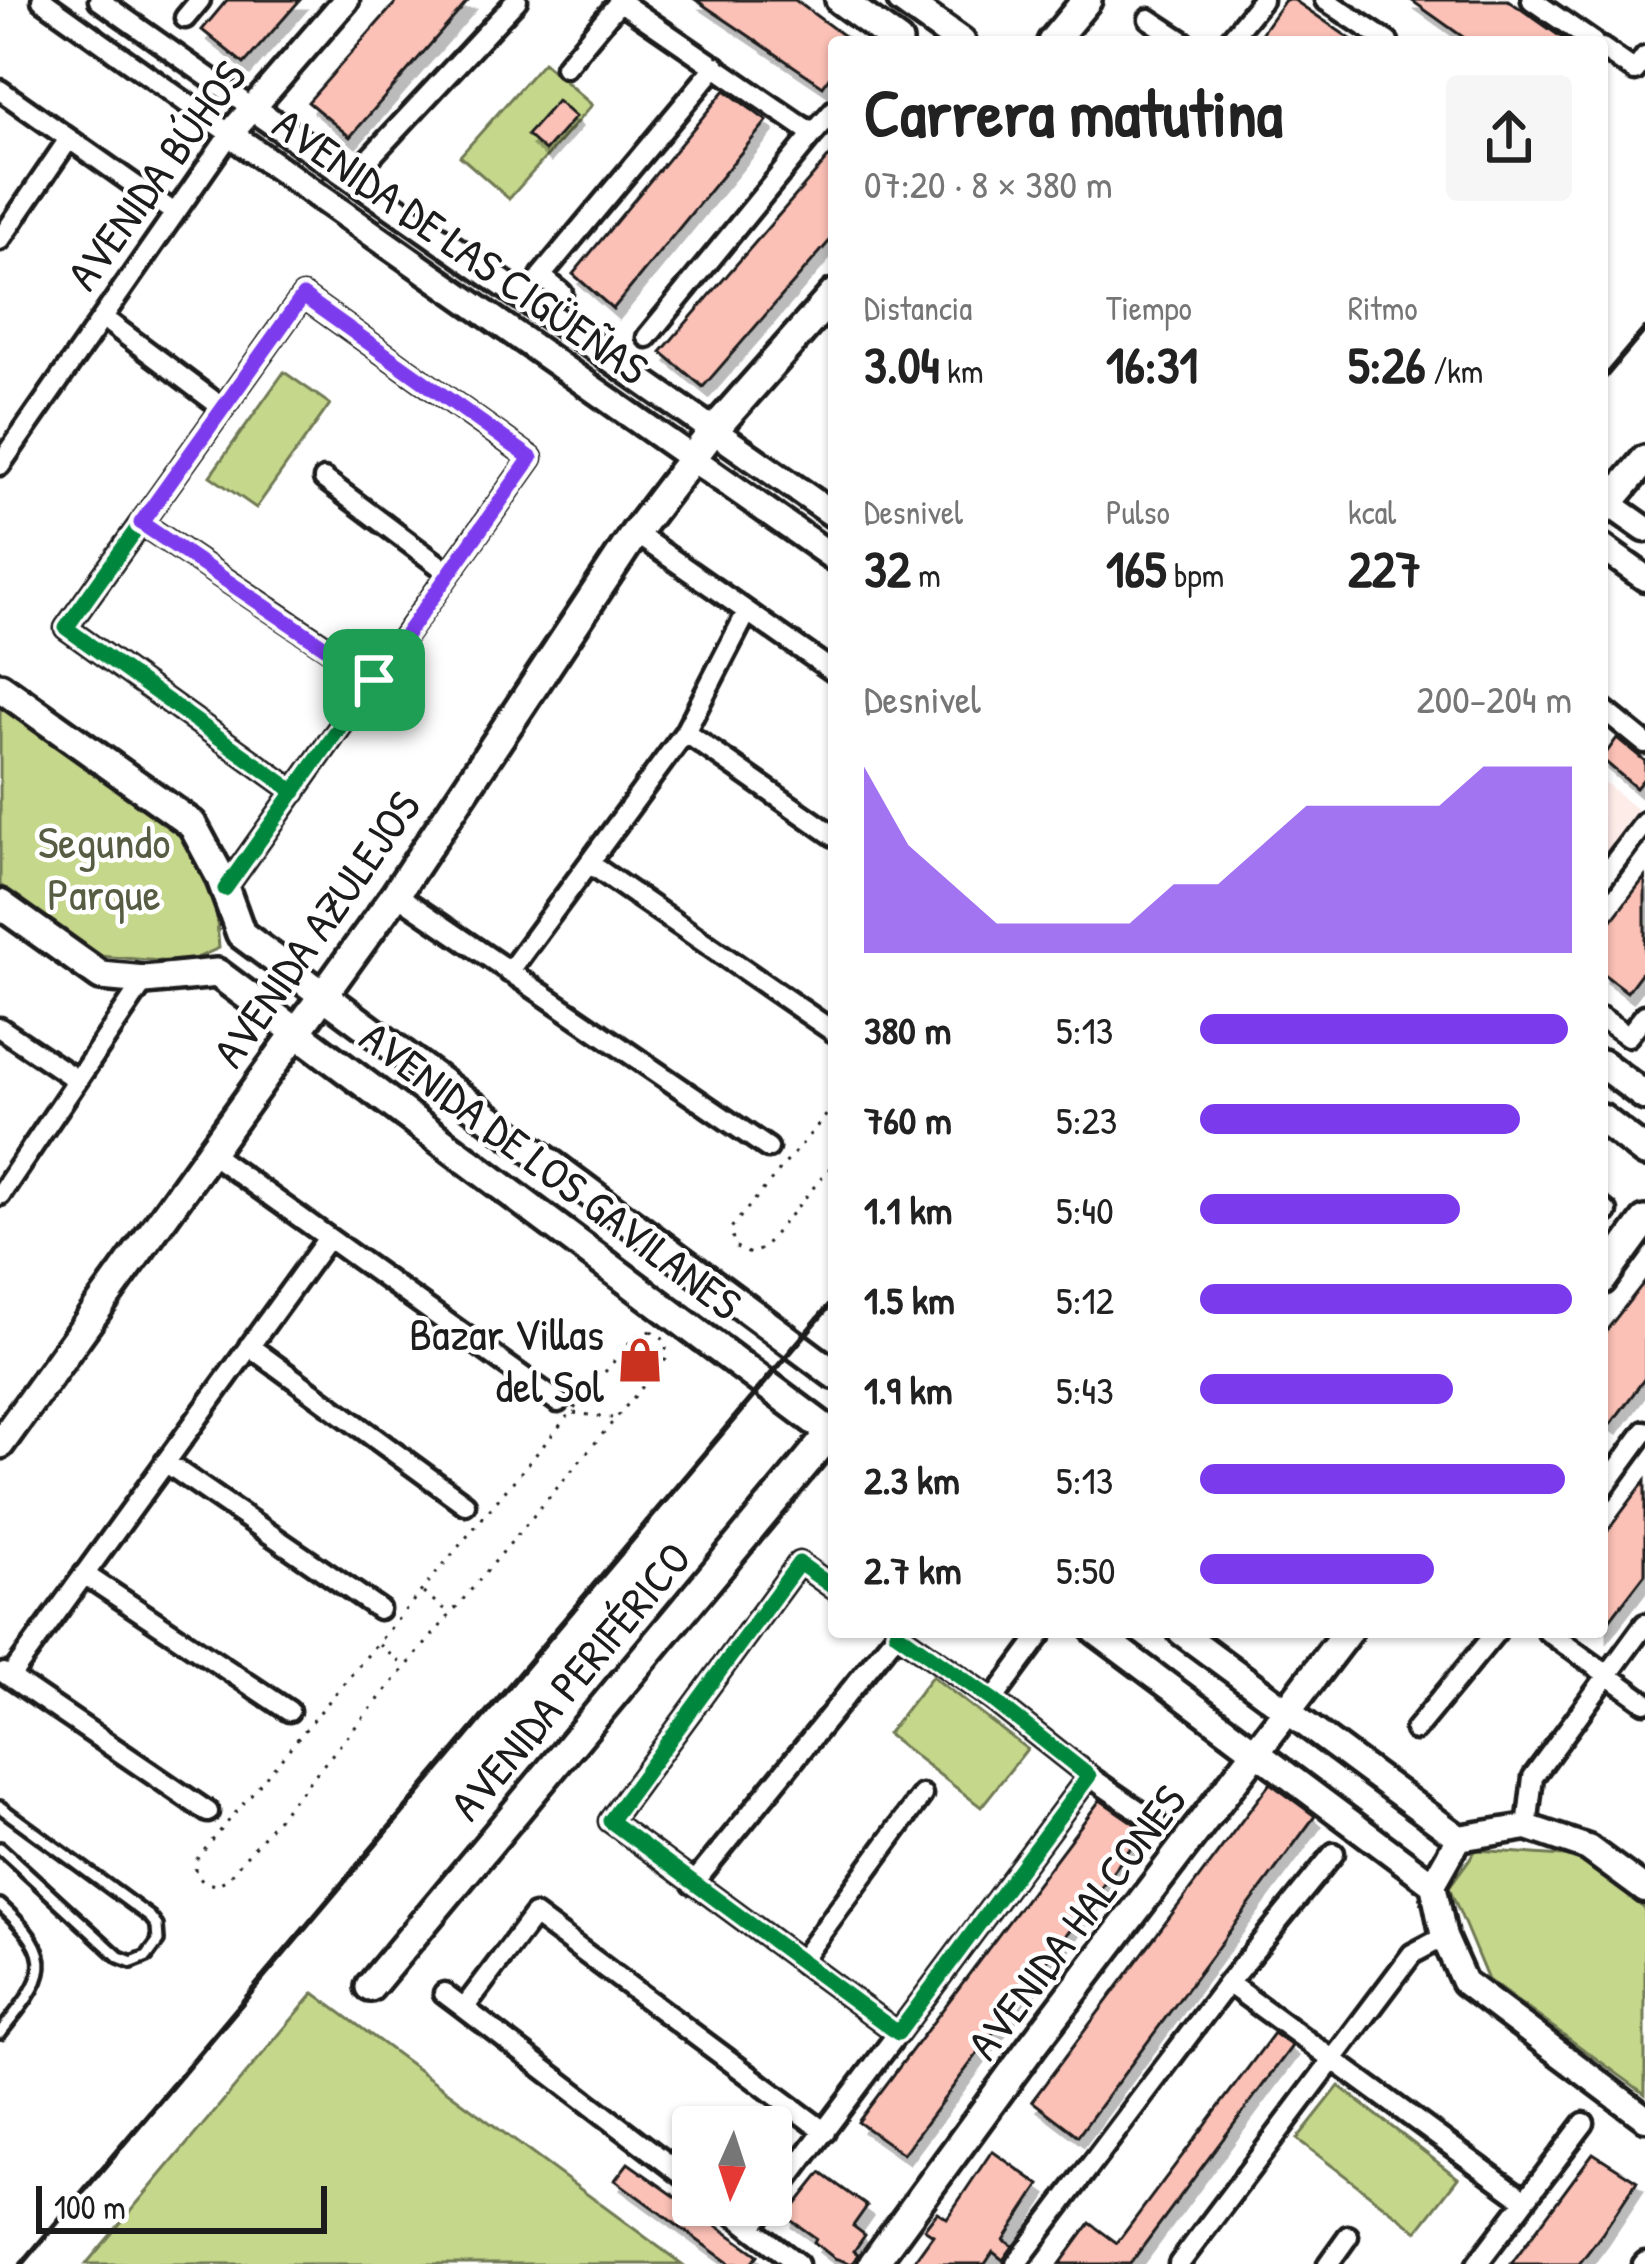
<!DOCTYPE html>
<html lang="es">
<meta charset="utf-8">
<style>
:root{--surface:#fff;--page:#f6f6f6;--text:#222;--muted:#767676;--accent:#7c3aed}
body{margin:0;font-family:"Patrick Hand",sans-serif;background:var(--page);color:var(--text);height:100vh;display:flex;flex-direction:column;font-size:45px;white-space:nowrap}
*{box-sizing:border-box;margin:0}
p{font-size:39px;color:var(--muted)}
.icon{flex:none;width:66px;height:66px;fill:none;stroke:currentColor;stroke-width:2;stroke-linecap:round;stroke-linejoin:round}
.map{position:relative;flex:1;overflow:hidden}
.side{position:absolute;left:828px;top:36px;width:780px;height:1602px;display:flex;flex-direction:column;background:var(--surface);border-radius:12px;box-shadow:0 3px 9px #0004}
.side>*{flex:none}
.needle{width:78px;rotate:183deg}
.buttons{position:absolute;left:672px;top:2106px;display:grid;gap:24px}
.buttons a{display:grid;place-items:center;width:120px;height:120px;border-radius:12px;background:var(--surface);box-shadow:0 3px 9px #0004;font-size:60px}
.scale{position:absolute;left:36px;bottom:30px;width:291px;box-sizing:border-box;padding-left:12px;border:6px solid #1c1c1c;border-top:0;font-size:33px;line-height:42px;white-space:nowrap;color:#1c1c1c;-webkit-text-stroke:9px #fff;paint-order:stroke}
.pin{position:absolute;display:grid;place-items:center;width:102px;height:102px;color:#fff;margin:-51px;border-radius:24px;box-shadow:0 6px 18px #0006}
.round{display:grid;place-items:center;flex:none;width:126px;height:126px;border-radius:12px;background:var(--page)}
.head{display:flex;align-items:center;justify-content:space-between;height:204px;padding:0 36px}
h1{font-size:66px;font-weight:800;line-height:90px}
.stats{display:grid;grid-template-columns:repeat(3,1fr);gap:18px;height:204px;padding:12px 36px}
.stats div{display:grid;align-content:center}
.stats b{font-size:51px;font-weight:800}
.stats small{font-size:33px;font-weight:400}
.stats p{font-size:33px}
.chart{height:336px;padding:24px 36px}
.chart p{display:flex;justify-content:space-between}
.chart svg{width:100%;height:216px;margin-top:12px;fill:var(--accent);opacity:.7}
ul{padding:0 36px;list-style:none;font-size:39px}
li{display:grid;grid-template-columns:192px 144px 1fr;align-items:center;height:90px}
li i{height:30px;border-radius:15px;background:var(--accent)}
.map>svg:first-child{display:block}
.built{fill:#feece9}
.green{fill:#c5d78b;stroke:#707a54;stroke-width:3}
.building{fill:#fbc0b6;stroke:#1c1c1c;stroke-width:3;filter:url(#shadow)}
.lines{fill:none;stroke-linecap:round;stroke-linejoin:round}
.service-casing{stroke:#1c1c1c;stroke-width:18}
.minor-casing{stroke:#1c1c1c;stroke-width:27}
.tertiary-casing{stroke:#1c1c1c;stroke-width:33}
.secondary-casing{stroke:#1c1c1c;stroke-width:36}
.path{stroke:#1c1c1c;stroke-width:3;stroke-dasharray:3 9;stroke-linecap:butt}
.service{stroke:#fff;stroke-width:9}
.minor{stroke:#fff;stroke-width:18}
.tertiary{stroke:#fff;stroke-width:24}
.secondary{stroke:#fff;stroke-width:27}
.rail{stroke:#1c1c1c;stroke-width:6}
.cycleway-casing{stroke:#fff;stroke-width:22}
.cycleway{stroke:#00873e;stroke-width:15}
.route-casing{stroke:#fff;stroke-width:24}
.route{stroke:#7c3aed;stroke-width:15}
.labels{text-anchor:middle;stroke-width:9;stroke-linejoin:round;paint-order:stroke}
.street-label{font-size:45px;fill:#1c1c1c;stroke:#fff}
.park-label{font-size:45px;fill:#575d43;stroke:#fff}
.poi-label{font-size:45px;fill:#1c1c1c;stroke:#fff;text-anchor:end}
</style>
<div class="map">
<svg width="1645" height="2264" viewBox="0 0 1645 2264">
<defs>
<filter id="shadow"><feDropShadow dx="6" dy="10" stdDeviation="0" flood-color="#0004"/></filter>
</defs>
<rect width="100%" height="100%" fill="#fff"/>
<filter id="ink" filterUnits="userSpaceOnUse"><feTurbulence type="fractalNoise" baseFrequency=".00833" numOctaves="2"/><feDisplacementMap in="SourceGraphic" scale="24" xChannelSelector="R" yChannelSelector="G"/><feConvolveMatrix kernelMatrix="1 2 1 2 8 2 1 2 1" color-interpolation-filters="sRGB"/></filter>
<g filter="url(#ink)">
<path class="built" d="M1602 780 1641 813 1602 862Z"/>
<path class="green" d="M543 62 592 105 509 199 460 156Z
M284 372 330 404 256 508 210 476Z
M0 703 181 831 216 909 219 948 185 963 99 956 0 885Z
M932 1676 1027 1749 981 1807 887 1734Z
M1476 1850 1579 1857 1645 1909V2094L1488 1980 1449 1887Z
M314 1993 682 2264H86Z
M1339 2086 1458 2178 1417 2231 1297 2139Z"/>
<path class="building" d="M227 0H300L244 64 202 30Z
M398 0H469L350 137 308 102Z
M696 0H795L852 42H834V70L823 86Z
M1285 0H1294L1355 42H1255Z
M1411 0H1508L1568 42H1470Z
M725 90 767 121 613 309 573 274Z
M557 101 575 117 545 151 527 135Z
M834 151V236L703 387 661 352Z
M1617 738 1645 761V777L1636 788 1602 759Z
M1645 877V968L1627 992 1602 973V933Z
M1645 1281V1378L1611 1424 1602 1418V1336Z
M1645 1481V1574L1602 1630V1538Z
M1270 1783 1315 1816 1078 2136 1032 2101Z
M1100 1800 1144 1830 903 2154 858 2122Z
M1274 2033 1292 2046 1130 2264H1060L1090 2223 1117 2243Z
M992 2151 1040 2185 1004 2240 1013 2246 1003 2260 993 2252 985 2264H912L933 2235 924 2229 937 2212 947 2218Z
M1593 2153 1637 2181 1602 2234 1579 2264H1511Z
M628 2163 758 2255 751 2264H730L615 2180Z
M821 2173 867 2206 853 2226 865 2235 854 2251 858 2254 852 2264 834 2258 814 2242 816 2238 786 2217Z"/>
<g class="lines">
<g class="service-casing">
<path id="service" d="M0 1807 150 1917 157 1926 158 1941 147 1956 132 1962 119 1957 0 1848
M0 1905C60 1959 46 1976 0 2033"/>
</g>
<g class="minor-casing">
<path id="minor" d="M99 0 252 108
M618 0 813 134 647 337
M1325 0 1388 42
M1532 0 1593 42
M185 18 200 0
M1149 19 1184 42
M1228 42 1262 0
M1602 48 1635 71 1645 57
M565 67 620 1
M0 90 173 212
M813 134 834 110
M350 179 517 0
M0 240 69 139
M562 293 541 276 716 66
M103 318 223 408
M0 465 230 134 42 0
M324 479 449 573
M141 523 374 679
M635 533 834 672
M1602 708 1645 743
M685 732 834 836
M589 863 834 1032
M1602 879 1645 822
M225 889 531 458 303 296 66 628 295 792
M396 894 768 1148
M509 972 685 732 747 612
M1602 1018 1628 1036 1645 1015
M0 1028 77 1080
M210 1153 558 1402
M0 1195 145 980
M1602 1208 1607 1212
M249 1346 465 1504
M165 1462 379 1609
M1602 1490 1645 1431
M84 1574 289 1711
M834 1588 799 1563 610 1821 898 2033 1089 1776 993 1700 896 1632
M1548 1632 1645 1702
M4 1673 208 1812
M10 1677 328 1238
M993 1700 1043 1632
M1415 1730 1496 1632
M1089 1776 1157 1823
M1527 1827 1533 1777 1645 1624
M693 1884 897 1633
M800 1962 922 1795
M1228 1983 1525 2200
M444 1993 464 2008
M693 2183 464 2008 534 1915 825 2132
M771 2202 898 2033
M722 2205 751 2228 769 2205
M751 2228 798 2264
M1016 2264 1228 1983 1334 1853
M1179 2264 1412 1954 1444 1937
M1328 2264 1348 2236
M1477 2264 1584 2123
M1643 2264 1645 2262"/>
</g>
<g class="tertiary-casing">
<path id="tertiary" d="M346 0 230 134 834 558
M252 108 834 515
M1608 503 1645 529
M1602 547 1645 578
M1096 1632 1433 1884 1444 1937 1464 1982 1645 2118
M1181 1632 1459 1838 1527 1827 1588 1848 1645 1890
M1433 1884 1459 1838"/>
</g>
<g class="secondary-casing">
<path id="secondary" d="M840 0 898 42
M902 0 961 42
M1052 42 1087 0
M1602 511 1645 460
M0 687 192 824 220 876 241 934 834 1374
M0 904 101 976 145 980 217 973 831 1433
M1602 1064 1645 1096
M1602 1119 1645 1152
M1602 1280 1645 1221
M0 1444 396 894 635 533 713 431 834 294
M370 1987 834 1429
M873 2264 1032 2046 1347 1632"/>
</g>
<path class="path" d="M834 1106 731 1228 734 1246 750 1254 762 1249 834 1163
M651 1331 666 1341V1359L226 1880 215 1885 203 1882 195 1872 196 1860 630 1342 639 1334Z
M574 1413 612 1418
M423 1593 449 1612
M379 1645 404 1666"/>
<use href="#service" class="service"/>
<use href="#minor" class="minor"/>
<use href="#tertiary" class="tertiary"/>
<use href="#secondary" class="secondary"/>
<path class="rail" d="M1602 380 1645 329
M22 2264 834 1300"/>
<g class="cycleway-casing">
<path id="cycleway" d="M225 889 531 458 303 296 66 628 295 792
M834 1588 799 1563 610 1821 898 2033 1089 1776 993 1700 896 1632"/>
</g>
<use href="#cycleway" class="cycleway"/>
</g>
</g>
<g class="lines" filter="url(#ink)">
<g class="route-casing">
<path id="route" d="M303 296 531 458 374 680 141 523Z"/>
</g>
<use href="#route" class="route"/>
</g>
<defs>
<g id="shop-bare" transform="scale(3.6)"><path d="M-5-2.5h2.3a2.7 3.5 0 0 1 5.4 0H5L5.5 6h-11ZM-1.5-2.5h3a1.5 2.3 0 0 0-3 0Z" fill="#c8321e" stroke="#fff" stroke-width="2.5" paint-order="stroke"/></g>
</defs>
<g fill-rule="evenodd">
<use href="#shop-bare" x="640" y="1360"/>
</g>
<g class="labels">
<g class="street-label">
<text transform="translate(156 175) rotate(-54)" y="16">AVENIDA BÚHOS</text>
<text transform="translate(461 246) rotate(35)" y="16">AVENIDA DE LAS CIGÜEÑAS</text>
<text transform="translate(316 929) rotate(-55)" y="16">AVENIDA AZULEJOS</text>
<text transform="translate(551 1170) rotate(37)" y="16">AVENIDA DE LOS GAVILANES</text>
<text transform="translate(570 1681) rotate(-50)" y="16">AVENIDA PERIFÉRICO</text>
<text transform="translate(1076 1922) rotate(-53)" y="16">AVENIDA HALCONES</text>
</g>
<g class="park-label">
<text x="104" y="858">Segundo<tspan x="104" dy="52">Parque</tspan></text>
</g>
<g class="poi-label">
<text x="604" y="1350">Bazar Villas<tspan x="604" dy="52">del Sol</tspan></text>
</g>
</g>
</svg>
<div class="buttons">
<a><svg class="needle" viewBox="-14 -14 28 28"><path d="M0-13l5 13h-10z" fill="#e53935"/><path d="M0 13l5-13h-10z" fill="#767676"/></svg></a>
</div>
<div class="scale">100 m</div>
<div class="pin" style="left:374px;top:680px;background:#1e9e55"><svg class="icon" aria-label="arrive" viewBox="0 0 24 24"><path d="M6 21V4h12l-3 4 3 4H6"/></svg></div>
<section class="side">
<div class="head"><div><h1>Carrera matutina</h1><p>07:20 · 8 × 380 m</p></div><a class="round"><svg class="icon" aria-label="share" viewBox="0 0 24 24"><path d="M12 15V3M7 8l5-5 5 5M5 13v7h14v-7"/></svg></a></div>
<div class="stats">
<div><p>Distancia</p><b>3.04<small> km</small></b></div>
<div><p>Tiempo</p><b>16:31</b></div>
<div><p>Ritmo</p><b>5:26<small> /km</small></b></div>
</div>
<div class="stats">
<div><p>Desnivel</p><b>32<small> m</small></b></div>
<div><p>Pulso</p><b>165<small> bpm</small></b></div>
<div><p>kcal</p><b>227</b></div>
</div>
<div class="chart"><p><span>Desnivel</span>200–204 m</p>
<svg viewBox="0 0 160 44" preserveAspectRatio="none"><path d="M0 44V6L10 22L20 30L30 38L40 38L50 38L60 38L70 30L80 30L90 22L100 14L110 14L120 14L130 14L140 6L150 6L160 6V44z"/></svg>
</div>
<ul>
<li><b>380 m</b>5:13<i style="width:99%"></i></li>
<li><b>760 m</b>5:23<i style="width:86%"></i></li>
<li><b>1.1 km</b>5:40<i style="width:70%"></i></li>
<li><b>1.5 km</b>5:12<i style="width:100%"></i></li>
<li><b>1.9 km</b>5:43<i style="width:68%"></i></li>
<li><b>2.3 km</b>5:13<i style="width:98%"></i></li>
<li><b>2.7 km</b>5:50<i style="width:63%"></i></li>
</ul>
</section>
</div>
